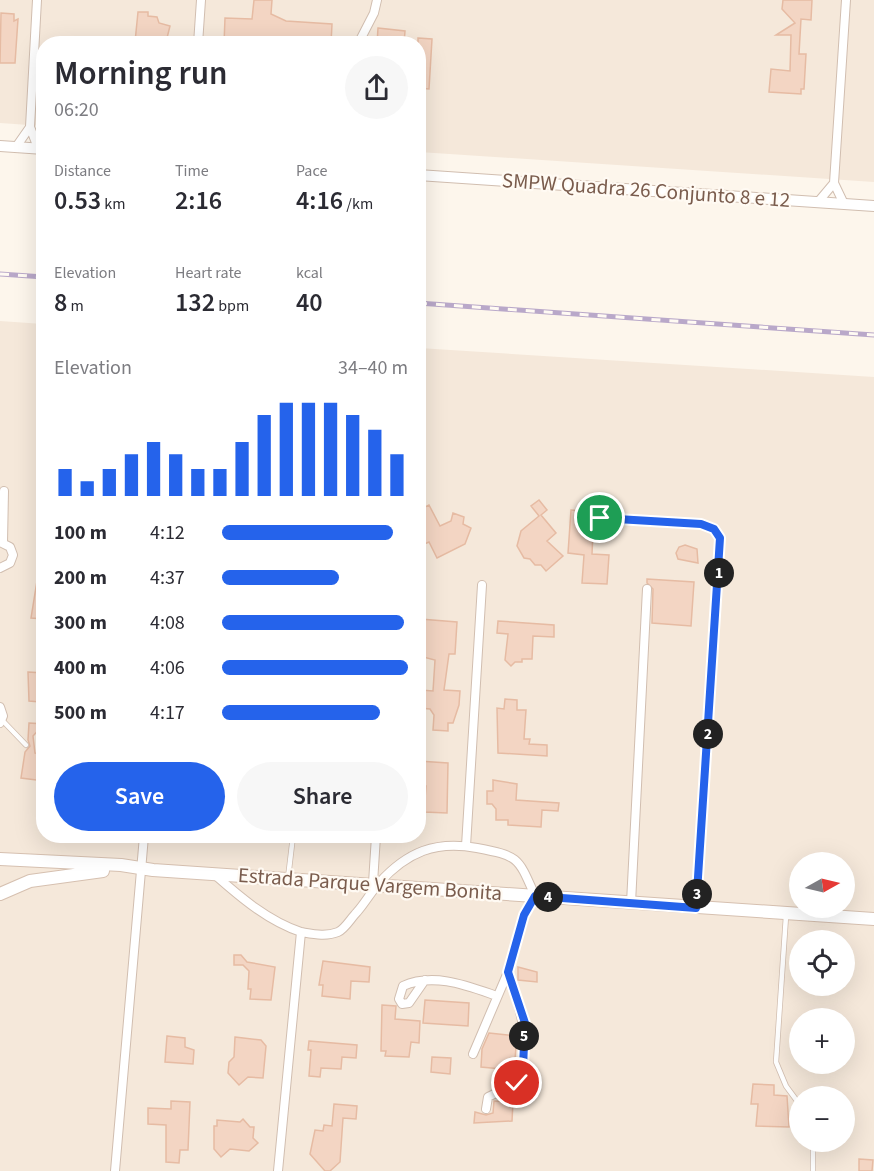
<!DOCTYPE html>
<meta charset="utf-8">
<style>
:root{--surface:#fff;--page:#f7f7f7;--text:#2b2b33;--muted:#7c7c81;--accent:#2563eb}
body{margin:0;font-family:"Source Sans 3",sans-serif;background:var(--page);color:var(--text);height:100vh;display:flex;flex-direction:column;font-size:22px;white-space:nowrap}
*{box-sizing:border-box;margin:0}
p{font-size:20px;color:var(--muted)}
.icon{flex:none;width:33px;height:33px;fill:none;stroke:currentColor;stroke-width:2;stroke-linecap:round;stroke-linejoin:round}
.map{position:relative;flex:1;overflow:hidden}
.side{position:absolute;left:36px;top:36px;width:390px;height:807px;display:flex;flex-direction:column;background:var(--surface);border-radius:24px;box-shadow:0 6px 24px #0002}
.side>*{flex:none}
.needle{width:39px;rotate:82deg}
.controls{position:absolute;left:789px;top:852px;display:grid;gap:12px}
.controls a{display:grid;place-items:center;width:66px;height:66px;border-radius:50%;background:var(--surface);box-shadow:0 6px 24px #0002;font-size:30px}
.pin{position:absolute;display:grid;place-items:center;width:51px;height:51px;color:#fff;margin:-26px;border:3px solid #fff;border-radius:50%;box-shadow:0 2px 6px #0007}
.km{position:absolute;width:30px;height:30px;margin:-15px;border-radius:50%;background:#222;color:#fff;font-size:16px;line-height:30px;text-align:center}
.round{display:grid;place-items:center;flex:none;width:63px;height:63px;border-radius:32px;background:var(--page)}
.headline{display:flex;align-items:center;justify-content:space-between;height:102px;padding:0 18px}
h1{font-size:33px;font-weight:600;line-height:45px}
.stats{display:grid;grid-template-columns:repeat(3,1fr);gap:9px;height:102px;padding:6px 18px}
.stats div{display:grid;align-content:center}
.stats b{font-size:26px;font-weight:600}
.stats small{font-size:16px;font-weight:400}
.stats p{font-size:16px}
.chart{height:168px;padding:12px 18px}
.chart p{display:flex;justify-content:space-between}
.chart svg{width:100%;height:108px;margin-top:6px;stroke:var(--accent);stroke-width:6}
.button{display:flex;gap:12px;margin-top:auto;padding:12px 18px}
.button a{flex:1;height:69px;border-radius:36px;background:var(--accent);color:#fff;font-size:24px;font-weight:600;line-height:69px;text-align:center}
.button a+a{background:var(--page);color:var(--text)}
ul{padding:0 18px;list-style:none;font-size:20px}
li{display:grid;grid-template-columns:96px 72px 1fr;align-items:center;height:45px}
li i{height:15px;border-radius:8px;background:var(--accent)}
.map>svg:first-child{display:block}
.residential{fill:#f5e8da;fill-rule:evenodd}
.building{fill:#f3d5c3;stroke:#e6bba3;stroke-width:1.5}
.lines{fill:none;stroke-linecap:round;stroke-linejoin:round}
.service-casing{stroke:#d1beb0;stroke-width:6}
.minor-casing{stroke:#d1beb0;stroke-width:10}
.tertiary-casing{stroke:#d1beb0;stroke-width:12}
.secondary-casing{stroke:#d6c0b0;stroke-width:14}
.service{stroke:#fff;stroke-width:4.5}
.minor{stroke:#fff;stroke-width:8}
.tertiary{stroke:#fff;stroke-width:10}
.secondary{stroke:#fff;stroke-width:12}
.rail-casing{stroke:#b9a8c9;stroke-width:5}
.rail{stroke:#fffaf3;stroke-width:3;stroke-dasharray:9;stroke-linecap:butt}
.route-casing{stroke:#fff;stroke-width:12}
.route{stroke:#2563eb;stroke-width:8}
.labels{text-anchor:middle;stroke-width:4.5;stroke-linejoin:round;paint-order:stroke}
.street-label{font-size:21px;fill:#7a5c4d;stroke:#fffaf3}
</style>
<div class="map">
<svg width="874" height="1171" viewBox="0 0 874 1171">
<rect width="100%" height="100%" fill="#fdf6ec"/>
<path class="residential" d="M0 0H874V182L419 152 418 44H44L43 126 0 123Z
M0 321 43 324 44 836H418L419 348 874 377V1171H0ZM800 862H844V908H800ZM800 940H844V986H800ZM800 1018H844V1064H800ZM800 1096H844V1142H800Z"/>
<path class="building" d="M254 0H272L271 14 286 21 332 24 331 44H300L298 39 270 37V44H224L225 18 252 19Z
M783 0H812L811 20 801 19 799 54H806L804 89H801V94L769 92 771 69 790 71 791 35H776L795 23 782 9Z
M138 12H148V16L157 17 159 23 170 26 166 42H135Z
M1 13 14 14V21L18 19 15 63H0Z
M378 28 405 31 404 44H377Z
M418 38 432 39 429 89 418 88 421 56H418Z
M539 500 547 510 541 515 556 533 547 541 563 556 546 571 541 565H535L530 559 524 558 517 546 521 531 539 516 531 506Z
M429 505 440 526 451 521 453 513 464 517 463 524 471 528 465 544 437 558 429 542 422 545 418 537V519L425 516 421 509Z
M571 510 594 512 592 554 609 555 607 584 582 583 584 555 568 553Z
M685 545 697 549 698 563 678 559 676 553 679 547Z
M647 579 694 582 691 626 652 623 653 589 647 583Z
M37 581H44V619L31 618Z
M420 619 457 622 455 654H449L444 690 460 691 459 705 453 723H448V731L433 730 434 715 430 709 419 708 421 690 433 691 435 660 423 657 424 630H419Z
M498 621 554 625V637L533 636 532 659H522V662H515L511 666 505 660 508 634 497 633Z
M28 672 44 673V691L41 690 40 702 29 701Z
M505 699 517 700V710H526L524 739H530L529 744 547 745V756L498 753 497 708 504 709Z
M29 723 44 724 33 736 35 753 44 754V781L21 778 25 752 30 746 28 740Z
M418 761 448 763 447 813 424 812 426 786H418Z
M493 780 517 784 516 800 559 803 558 811 542 810 541 827 508 825V820H496V809L492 804H487V791H493Z
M234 955H241L247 962 275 967 271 1000 250 999 251 989H248L249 971 243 965H234Z
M323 961 370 967 369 982 351 981 350 999 322 996 323 985H319Z
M518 967 537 972V982L518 980Z
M425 1000 469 1003 468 1026 423 1023Z
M382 1005 396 1006 395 1019 420 1021 419 1043 411 1042 409 1057 385 1056 386 1051H381Z
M489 1033 517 1036 514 1070 481 1067 482 1049Z
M167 1036 185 1038V1047L194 1050 193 1064 165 1062Z
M235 1037 261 1040 266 1046 263 1078 248 1077 239 1085 228 1073 229 1062 234 1057Z
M309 1041 357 1045 356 1058 342 1057 341 1069 321 1068 320 1077 309 1076 311 1050H308Z
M432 1057 451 1058 450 1074 431 1072Z
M753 1084 774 1085V1095L787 1096 789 1127 756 1126 758 1104H751Z
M171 1101 190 1102 188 1150H180L179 1163 166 1162V1125L148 1124V1108L171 1109Z
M494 1101 513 1102 512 1121 474 1123 475 1112 486 1115 493 1113Z
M334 1104 357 1106 356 1119 343 1118 340 1162 330 1171H325L310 1154 315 1130 323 1131 324 1125 332 1126Z
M243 1119 250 1127H254L253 1138 258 1143 249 1151 230 1149 221 1157 214 1149V1126H217V1120L240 1122Z
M859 1159 873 1160 872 1171H859Z"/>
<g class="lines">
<g class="service-casing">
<path id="service" d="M600 518 701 524 714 529 720 538 696 905
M2 720 26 745
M288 878 293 836
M786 916 776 1062 786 1086 800 1105
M813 1142V1171"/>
</g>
<g class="minor-casing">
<path id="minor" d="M37 0 30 127 38 148
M198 44 201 0
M358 44 374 13 377 0
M16 147 30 127
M818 202 834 183
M844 204 834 183 846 0
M0 542 10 547 13 555 10 563 0 568
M3 543 4 491
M0 707 3 716 0 723
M466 846 482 585
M214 874C240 897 268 921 301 932
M373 883 376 836
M631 903 647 589
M425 980 409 1003 402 1004 399 999 403 986C434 972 468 986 497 996
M486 1109 488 1097 517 1083C532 1045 521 1009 508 972
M115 1171 144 836
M278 1171 301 932C313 934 326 937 338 932 345 929 351 918 357 912 365 903 371 892 379 883 407 852 436 840 477 848 519 856 518 857 535 896L524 914 508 972 473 1054"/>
</g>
<g class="tertiary-casing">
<path id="tertiary" d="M0 146 44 149
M418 175 874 206"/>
</g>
<g class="secondary-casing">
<path id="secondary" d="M0 859 121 865 153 870 874 919
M0 894 30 881 103 871"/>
</g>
<use href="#service" class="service"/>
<use href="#minor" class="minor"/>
<use href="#tertiary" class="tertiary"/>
<use href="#secondary" class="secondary"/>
<g class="rail-casing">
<path id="rail" d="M0 274 44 277
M418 303 874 335"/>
</g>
<use href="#rail" class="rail"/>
</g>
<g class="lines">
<g class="route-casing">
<path id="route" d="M517 1083 523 1067 525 1023 508 972 524 915 535 896 696 908 720 538 714 529 701 524 600 518"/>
</g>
<use href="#route" class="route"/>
</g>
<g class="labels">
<g class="street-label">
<text transform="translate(646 190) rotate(4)" y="7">SMPW Quadra 26 Conjunto 8 e 12</text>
<text transform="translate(370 884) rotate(4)" y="7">Estrada Parque Vargem Bonita</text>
</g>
</g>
</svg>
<div class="controls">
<a><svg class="needle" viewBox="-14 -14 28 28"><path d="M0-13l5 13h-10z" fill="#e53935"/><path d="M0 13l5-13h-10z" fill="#7c7c81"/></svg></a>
<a><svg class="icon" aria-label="locate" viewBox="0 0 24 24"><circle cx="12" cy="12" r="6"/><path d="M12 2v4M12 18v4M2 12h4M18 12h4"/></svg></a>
<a>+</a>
<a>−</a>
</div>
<div class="pin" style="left:600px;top:518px;background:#1e9e55"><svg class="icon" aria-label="arrive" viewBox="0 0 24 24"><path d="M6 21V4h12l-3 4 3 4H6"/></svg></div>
<div class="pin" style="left:517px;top:1083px;background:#d93025"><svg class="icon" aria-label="check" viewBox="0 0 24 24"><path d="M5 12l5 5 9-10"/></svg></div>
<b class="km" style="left:719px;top:573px">1</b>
<b class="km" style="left:708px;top:734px">2</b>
<b class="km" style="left:697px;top:894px">3</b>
<b class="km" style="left:548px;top:897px">4</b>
<b class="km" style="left:524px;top:1036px">5</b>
<section class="side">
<div class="headline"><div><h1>Morning run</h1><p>06:20</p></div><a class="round"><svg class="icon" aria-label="share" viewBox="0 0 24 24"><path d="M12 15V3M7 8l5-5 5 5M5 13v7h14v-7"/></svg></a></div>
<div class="stats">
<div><p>Distance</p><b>0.53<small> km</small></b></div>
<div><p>Time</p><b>2:16</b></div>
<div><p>Pace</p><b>4:16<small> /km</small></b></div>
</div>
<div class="stats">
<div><p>Elevation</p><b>8<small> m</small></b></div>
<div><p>Heart rate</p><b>132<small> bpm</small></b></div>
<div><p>kcal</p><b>40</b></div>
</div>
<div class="chart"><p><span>Elevation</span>34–40 m</p>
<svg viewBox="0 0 160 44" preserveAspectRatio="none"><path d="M5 44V33M15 44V38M25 44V33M35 44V27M45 44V22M55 44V27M65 44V33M75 44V33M85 44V22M95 44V11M105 44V6M115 44V6M125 44V6M135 44V11M145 44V17M155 44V27"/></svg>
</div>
<ul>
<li><b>100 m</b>4:12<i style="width:92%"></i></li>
<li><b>200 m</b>4:37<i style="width:63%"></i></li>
<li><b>300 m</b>4:08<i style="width:98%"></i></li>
<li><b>400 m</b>4:06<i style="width:100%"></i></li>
<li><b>500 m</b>4:17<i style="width:85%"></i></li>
</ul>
<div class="button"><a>Save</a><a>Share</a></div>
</section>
</div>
